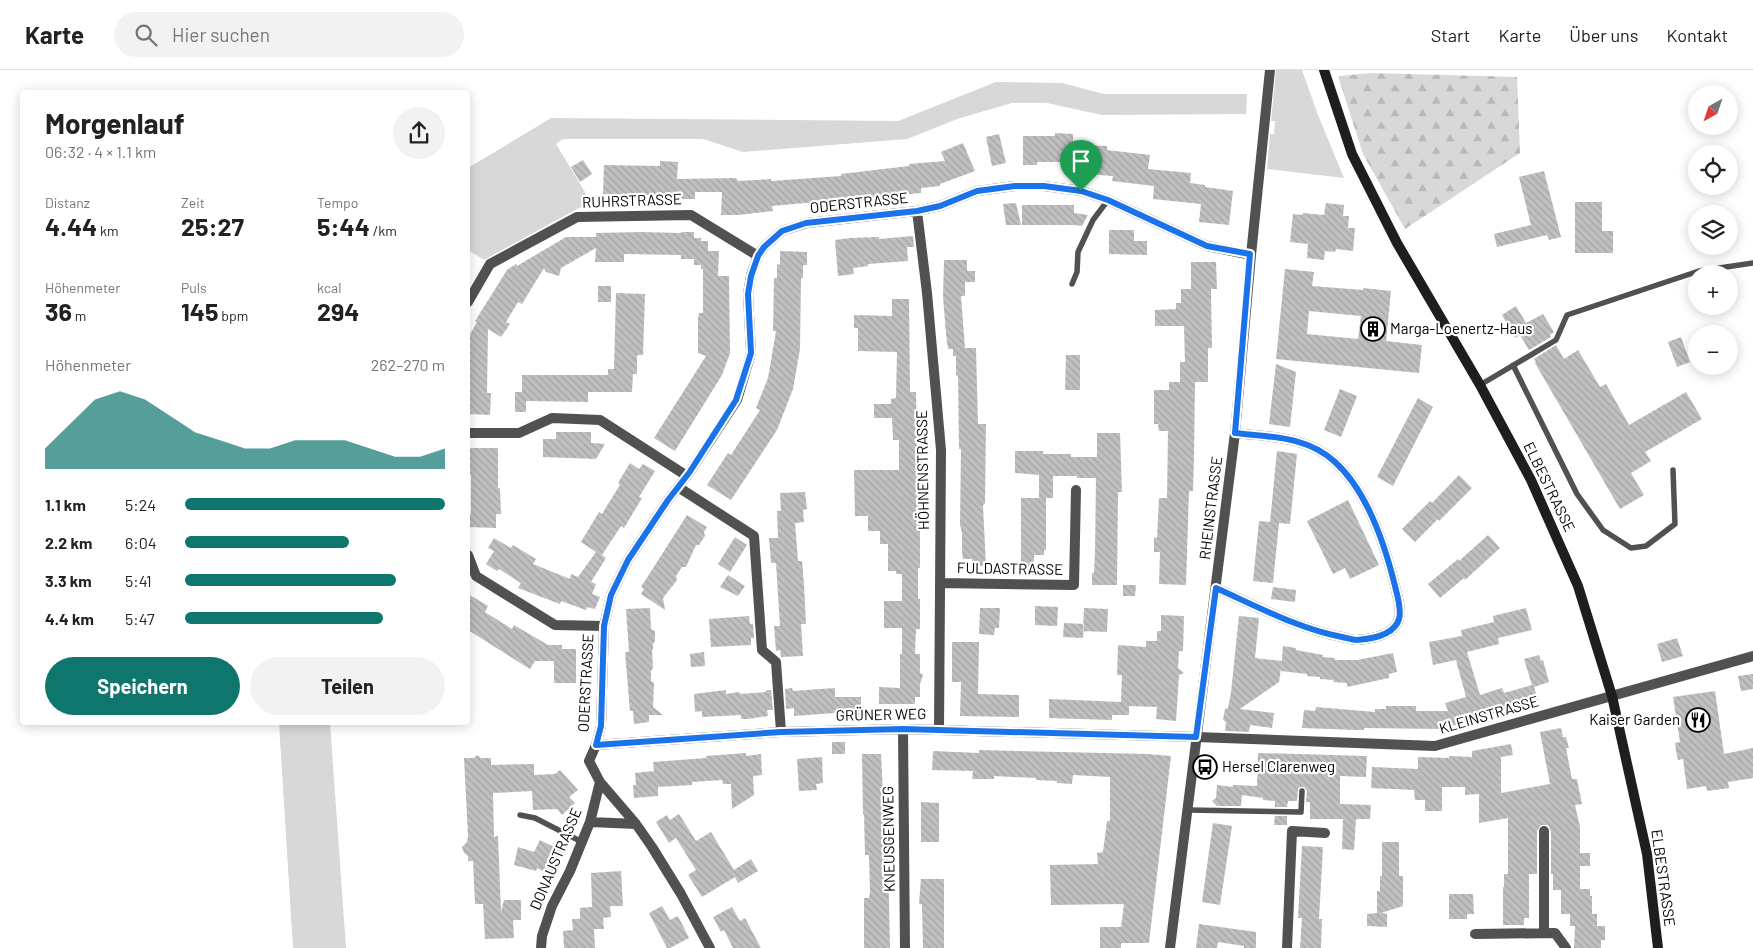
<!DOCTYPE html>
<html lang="de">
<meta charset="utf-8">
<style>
:root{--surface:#fff;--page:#f2f2f2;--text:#222;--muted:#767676;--line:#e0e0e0;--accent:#0f766e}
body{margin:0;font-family:Barlow,sans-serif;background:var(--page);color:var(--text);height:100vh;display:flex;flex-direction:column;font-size:19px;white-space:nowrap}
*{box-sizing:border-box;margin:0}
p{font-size:16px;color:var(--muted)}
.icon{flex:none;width:28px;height:28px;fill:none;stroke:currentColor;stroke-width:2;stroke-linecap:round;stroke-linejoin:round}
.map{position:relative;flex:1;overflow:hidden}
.sheet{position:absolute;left:20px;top:20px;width:450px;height:635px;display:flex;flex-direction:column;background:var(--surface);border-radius:5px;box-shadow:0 2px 12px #0003}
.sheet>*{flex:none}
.needle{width:32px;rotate:220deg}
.fabs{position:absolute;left:1688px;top:15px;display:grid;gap:10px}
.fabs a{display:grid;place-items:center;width:50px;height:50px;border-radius:50%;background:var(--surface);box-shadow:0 2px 12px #0003;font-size:25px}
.pin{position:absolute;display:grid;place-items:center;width:42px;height:42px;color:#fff;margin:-51px -21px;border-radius:50% 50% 50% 0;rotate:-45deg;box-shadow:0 0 5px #0007}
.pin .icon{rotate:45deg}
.round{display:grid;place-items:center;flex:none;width:52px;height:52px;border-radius:26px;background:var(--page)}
.summary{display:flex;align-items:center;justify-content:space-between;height:85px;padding:0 25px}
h1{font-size:28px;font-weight:700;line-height:38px}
.figures{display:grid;grid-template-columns:repeat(3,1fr);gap:8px;height:85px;padding:5px 25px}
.figures div{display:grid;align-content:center}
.figures b{font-size:25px;font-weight:700}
.figures small{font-size:14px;font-weight:400}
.figures p{font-size:14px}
.chart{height:140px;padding:10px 25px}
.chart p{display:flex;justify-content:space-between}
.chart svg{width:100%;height:90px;margin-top:5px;fill:var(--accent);opacity:.7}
.primary-button{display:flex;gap:10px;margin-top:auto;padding:10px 25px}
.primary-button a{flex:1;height:58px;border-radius:30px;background:var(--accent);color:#fff;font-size:20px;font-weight:700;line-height:58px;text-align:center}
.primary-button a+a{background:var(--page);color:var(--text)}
ul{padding:0 25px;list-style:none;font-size:16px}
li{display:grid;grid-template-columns:80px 60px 1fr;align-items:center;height:38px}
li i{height:12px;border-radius:6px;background:var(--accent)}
header{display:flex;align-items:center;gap:30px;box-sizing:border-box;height:70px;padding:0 25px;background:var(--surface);border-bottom:1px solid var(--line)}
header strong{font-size:24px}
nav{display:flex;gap:28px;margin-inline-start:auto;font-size:18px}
.search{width:350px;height:45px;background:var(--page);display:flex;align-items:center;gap:12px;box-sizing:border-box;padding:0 18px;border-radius:28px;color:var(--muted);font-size:19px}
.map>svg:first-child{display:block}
.grass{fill:#d8d8d8}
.forest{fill:url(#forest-firs)}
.building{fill:url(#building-back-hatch);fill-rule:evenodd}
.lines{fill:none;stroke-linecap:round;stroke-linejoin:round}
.service{stroke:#515151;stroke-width:5.5}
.minor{stroke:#515151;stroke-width:10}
.secondary{stroke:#1e1e1e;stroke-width:10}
.route-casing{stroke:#fff;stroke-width:10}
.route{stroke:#1a73e8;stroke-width:6}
.labels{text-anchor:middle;stroke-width:4.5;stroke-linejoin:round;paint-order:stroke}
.street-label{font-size:15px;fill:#000;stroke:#fff}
.poi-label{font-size:15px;fill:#000;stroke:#fff;text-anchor:start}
</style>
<header>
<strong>Karte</strong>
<div class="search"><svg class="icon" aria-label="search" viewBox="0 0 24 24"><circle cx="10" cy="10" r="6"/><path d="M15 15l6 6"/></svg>Hier suchen</div>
<nav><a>Start</a><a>Karte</a><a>Über uns</a><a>Kontakt</a></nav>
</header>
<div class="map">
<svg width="1753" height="878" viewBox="0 0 1753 878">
<defs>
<pattern id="forest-firs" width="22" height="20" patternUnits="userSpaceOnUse" patternTransform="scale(1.25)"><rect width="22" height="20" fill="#d8d8d8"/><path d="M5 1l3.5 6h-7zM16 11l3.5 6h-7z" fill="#b8b8b8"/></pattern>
<pattern id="building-back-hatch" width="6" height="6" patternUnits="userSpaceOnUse" patternTransform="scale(1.25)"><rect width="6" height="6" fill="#c0c0c0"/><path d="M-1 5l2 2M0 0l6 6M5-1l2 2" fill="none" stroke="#a3a3a3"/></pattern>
</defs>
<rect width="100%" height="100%" fill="#fff"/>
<path class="grass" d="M1276 0H1302L1318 45 1344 108 1267 99 1270 64H1274L1275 51H1271Z
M996 12 1062 13 1104 24H1247L1246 44 1102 45 1047 33H1012L960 48 907 69 743 82 703 69H563L556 74 588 127V133L484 190 468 180V98L551 48 898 51Z
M279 653H330L346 878H293Z"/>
<path class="forest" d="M1372 3 1517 7 1520 83 1405 159 1363 84 1338 6Z"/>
<path class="building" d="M1055 63 1073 64V75L1107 76V80L1150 85 1148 99 1191 103 1190 113 1205 115V117L1233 121 1229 155 1199 152 1201 134 1153 129 1154 116 1112 111 1113 106 1087 104V92H1037V95H1023V66H1055Z
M999 64 1006 93 992 96 986 67Z
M963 73 975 101 940 114V116L921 118V123L867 128V131L854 132V129H850L772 136 773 141 739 145H721L722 122H695V129H660V125L603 124 604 95 660 96V91L678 92 677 109 736 108 738 111 771 109V111L841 106V104L909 96V94L945 91 941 82Z
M583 90 592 104 580 112 571 97Z
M1544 101 1561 167 1549 170 1547 165 1497 177 1494 164 1531 155 1519 107Z
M1575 132H1602V161H1613V183H1575Z
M1016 133 1021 155H1006L1003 134Z
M1326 133 1344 135 1343 146H1349L1348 158H1355L1353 181 1336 179 1335 182 1325 181 1324 190 1307 188 1308 174 1290 172 1293 144 1302 145 1303 143 1324 145Z
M1022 135H1074V143L1088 145 1082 156 1074 155H1022Z
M1109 160H1134V171H1147V185L1109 184Z
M641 162 681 163V162H694V168H701V171H708V181H719L718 206H729L730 283 722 305 675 381 654 368 706 286 698 283V249L699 243H703V199H701V195H694V189H681V185L624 184V192H595L596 178 561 198 559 206 546 202 544 198 522 234 518 232 506 252 510 254 501 267 488 259 487 323H491L490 345 468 344V268L477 252 475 251 507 200 516 194 517 196 566 167H596V163Z
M913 166 914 177H907L908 191 868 194V196L853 198 854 204 838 206 835 170 850 168 879 167V169Z
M780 181 807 182V195H803V208H801L800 279 793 319 777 360 731 430 707 415 728 383 731 385 760 340 756 338 768 308 776 261H773L774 208H777V194L780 195Z
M944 190H967V201H975V212H965V226H961L965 278H976L978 354H986L985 434 983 435 986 496H972V489H963L962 482V462L960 455 961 379H959L958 305 956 306V286H953V279H948L946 264 943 226Z
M1191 192H1216L1217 219H1211L1212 278H1208V312H1195L1194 385 1193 421H1189L1186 515 1159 514 1160 482H1154V467L1157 468 1159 428H1167L1168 361H1159L1158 354H1154V320H1169V312H1180V292H1185L1184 256H1155V240L1176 239V233H1181V219H1191Z
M1285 199 1314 202 1312 216 1363 220V218L1391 221 1386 271 1422 275 1419 303 1276 289ZM1309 241 1361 246 1358 269 1307 264Z
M598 216H611V232H598Z
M616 223 645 224 643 285H637V304H633L632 322H588V332L526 331V342H515V322H522V305H608V299H614Z
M892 229H909L910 322H916L917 376H920V392H923V419H920V498H918V529H920V559H916L915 584H920V603L923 605 920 614V627H915V634H879V617L900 618V584H902V558H884V531H902V504H896V501H888V474H880V461H868V446H855L854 400H899V370H893L892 348H874V334H891V329L896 328 897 282 858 281V258H854V245L892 246Z
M1516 236 1526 253 1543 244 1554 262 1550 265 1551 267 1529 280 1520 265 1515 268 1502 245Z
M1681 267 1690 292 1677 297 1668 272Z
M1556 275 1564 289 1578 280 1600 317 1606 314 1629 355 1686 322 1702 349 1645 382 1651 391 1631 403 1644 425 1620 439 1535 293 1536 292 1534 289Z
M1066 285H1080V320H1065Z
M1276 294 1296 302 1290 357 1269 354Z
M1340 319 1357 326 1341 367 1324 360Z
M1418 328 1433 337 1393 416 1377 407Z
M556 362H591V373L605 374 596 389 543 387V369H556Z
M1097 363H1120L1122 422H1118L1117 515H1092V503H1094L1095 482 1096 408H1077V406H1053V428H1046V480H1044V485H1034V505H1021V428H1039V405L1015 403V381H1043V384H1071V387H1097Z
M469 378H498V418H500L501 444H496V458L468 457V444H471V404H469Z
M1277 381 1297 384 1290 454 1279 453 1273 513 1253 511 1259 451 1270 452Z
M630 393 639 399 643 394 655 401 639 427 642 428 624 458 621 456 602 485 606 488 591 512 596 514 592 524 600 527 595 539 587 537 586 540 561 531 560 534 518 518 521 513 499 499 497 501 486 494 494 481 488 478 494 468 511 478 513 475 536 489 533 494 570 509 571 504 578 507 596 482 581 472 599 442 602 444 608 434 620 415 618 413Z
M1459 405 1472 418 1439 451 1438 449 1415 472 1402 459 1430 431 1432 433Z
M805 422 807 439 803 440 804 452 795 453 798 491H802L804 515 806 554H801L803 586 781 587 780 580 776 581 774 556H780L776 493H771L769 468H778L777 441H781L780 423Z
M1348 430 1379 495 1350 509 1345 498 1333 504 1307 451Z
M687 445 707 457 704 462 705 466 699 475H696L686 497H682L676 506 677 510 663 528 665 540 641 524 644 519 641 517Z
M1488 465 1500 478 1465 510 1464 508 1440 528 1428 514 1458 489 1459 491Z
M735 467 747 475 730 502 718 494Z
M728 505 745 516 738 526 720 517Z
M1123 515H1136L1135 526H1123Z
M1273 517 1296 520 1295 532 1271 529Z
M468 524 488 536 485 542 512 559 514 555 548 575H562V579H576V613H554V591H535L530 599 468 560Z
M1035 536 1058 537 1057 556 1035 555Z
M650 538 651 559 655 561V571L653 574V580H652L653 598 651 601V611L654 613 653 637 663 645H649V652L634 654 633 641H630L625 582H629L626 539Z
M980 538H1000L999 558H995L994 565 979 564Z
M1084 538 1108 539 1107 562 1083 561Z
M1526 538 1532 560 1498 568 1499 574 1467 582 1480 625 1502 618 1504 623 1532 615 1524 589 1539 585 1541 591 1543 590 1549 612 1534 617 1538 630 1442 659 1364 658V660H1356L1302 658 1304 640 1315 641 1316 637 1375 642V639H1386V636H1416V641H1448L1445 633 1466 627 1463 616 1456 590 1433 595 1429 572 1462 566 1461 560 1494 552 1493 546Z
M1161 545 1184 546 1183 581H1179L1178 598 1184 603 1179 605 1176 651 1156 649 1157 637 1129 636V645H1112V650L1049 648V629L1121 632 1122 605H1117L1118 575 1146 577V571H1157V561H1161Z
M749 546 750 554H753L754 568H751V575L711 577 709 549Z
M1239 546 1259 548 1255 588 1282 591 1279 612 1240 639 1274 643 1272 658 1250 655 1249 662 1225 661 1226 652 1223 650 1225 639 1228 638 1231 622Z
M1064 553 1084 554 1083 568 1063 567Z
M1677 568 1683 586 1662 592 1657 574Z
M952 572H979L978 624 1019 625V647L960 646 961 612H952Z
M1283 576 1296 578V580L1323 585 1322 587 1335 588V590H1357L1393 583 1397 602 1389 604V608L1347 617V613L1333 612 1334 610 1320 609V607L1307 606V604L1281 601Z
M704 582 705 596 691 597 690 584Z
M1753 604V619L1741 621 1738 606Z
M792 618 793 621 835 618V627H861V646H835V643L794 646V638L786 639 785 619Z
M726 620V624L739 622 740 624 766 622V620H771L773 640H767L768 646 748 649H741V645L702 647V641L695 642 694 624Z
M1715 621 1724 684 1753 678V708L1728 712 1729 718 1707 721 1706 716 1687 719 1683 689 1678 690 1676 681 1675 673 1680 672 1673 627Z
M1561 658 1563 667H1566L1569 678H1566L1572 709H1577L1582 734 1575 735 1580 757V783H1590V796H1580V819H1590V826H1592V844H1597V856H1605V870H1601V878H1574L1575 856H1570V844H1561V820H1553V804H1551V761L1548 755H1541L1537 761V804H1529V848H1524V855H1503V817H1504V804H1508V748L1479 753V724L1465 725V717H1442V741H1425V730H1415L1414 720 1371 718 1372 697 1418 699V687L1449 688V686L1472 687V681L1511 674 1513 685 1501 687V723L1550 714 1540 662Z
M832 672H845V684H832Z
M979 680 1148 684 1171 686 1149 873H1121V878H1100V857H1121L1124 834 1051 835 1050 795 1098 794 1097 783 1103 782 1107 751H1110V707L1073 705 1072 714 1057 713V711L1036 710V708L994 706V709H972L973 701 932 700 933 681 979 683Z
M746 683V686L761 684 762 705 753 706 754 725 732 739 731 714H723L722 710 692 712V715L658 717V726L634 728 633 715H636L635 703 654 701 653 692 706 688V686Z
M1258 683 1367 686 1366 707 1340 706V734L1371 735 1370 749H1356L1354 780 1342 779 1343 749H1310V732H1306L1307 721 1304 717H1300L1298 719 1297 731H1288L1287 737H1275V731L1263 730V728L1242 725 1241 736H1217L1212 731 1216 728 1217 715 1233 717V715L1257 716Z
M862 684H881L886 784H888L890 878H864V828H869L870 822 869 785H865L864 744 863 745Z
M477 685 481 688H491V695L534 694V705L555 704 560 700 578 720 569 727 575 733 562 745 557 739 533 740 532 721 493 723 494 767 498 766 501 842 504 830H521V850H513L514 868 485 869 483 834H475L473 791H468V786L464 783 462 777 467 772 468 766 464 688H474Z
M822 687 823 713 816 714 817 720 799 721 797 689Z
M921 732 939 733V772H921Z
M679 744 696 771 711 762 734 800 751 789 758 801 738 813 735 807 702 827 688 805 696 800 676 768 669 773 656 752 667 745 670 750Z
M1275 746H1287V755H1274Z
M1213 753 1232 756 1220 835 1202 832Z
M540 770 564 782 552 806 537 798 536 801 514 795 518 777 534 782Z
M1382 772H1399V806H1403V836L1381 843 1387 844V857L1367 856V844L1377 843V821H1380V806H1382Z
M1302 776 1323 777 1319 849H1322L1321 878H1300L1302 848H1298Z
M621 801 623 836H610L611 847 603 848 604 859H594L595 878H564L563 861 573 860 572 849H580V838L592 837 591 803Z
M921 809H944V878H923L922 834H919Z
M1449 824H1473L1474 844H1467V849H1449Z
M662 836 670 850 678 846 689 868 670 878H667L649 843Z
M732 837 740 851 745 848 761 878H733L724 860 721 862 713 847Z
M1199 854 1256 862V878H1244V876L1218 872 1217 878H1196Z"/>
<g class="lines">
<path class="service" d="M1072 214 1077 202 1078 182 1093 150 1108 130
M1513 295 1577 424 1603 460 1631 478 1646 476 1675 454 1673 400
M1480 315 1556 270 1567 245 1699 201 1753 193
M1188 740 1301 742 1302 721
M520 745 535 748 582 772"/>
<path class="minor" d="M917 141 927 223 941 380 939 660
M468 232 490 194 577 147 691 145 758 186
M468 363H519L552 348 600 350 687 406
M678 417 754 466 762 580 776 592 781 662
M468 485 476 506 555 555 604 556
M940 513 1074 515 1076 420
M1216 518C1256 536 1299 559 1342 567 1347 568 1352 570 1357 570 1371 569 1394 565 1399 549 1402 540 1397 525 1395 516 1385 475 1367 421 1335 392 1307 366 1270 367 1235 363
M903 659 905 878
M596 675 781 662 903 659 1196 667 1435 676 1753 586
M590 752 636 754
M1544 863V761
M1475 864 1555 863 1566 878
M541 878 542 866 552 836 570 801 590 752 600 712
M710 878 681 824 652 777 636 754 600 712 589 691 596 675 601 656 604 556 611 525 628 490 668 430 689 403 737 330 751 283 748 224 751 205 758 186 764 177 782 161 807 153 917 141 940 136 977 121 1015 116H1044L1081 121 1108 130 1207 176 1251 185
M1170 878 1235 363 1251 185 1270 0
M1287 878 1292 761 1325 763"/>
<path class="secondary" d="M1324 0 1352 84 1397 173 1480 315 1531 410 1578 516 1612 626 1647 784 1658 878"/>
</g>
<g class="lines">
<g class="route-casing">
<path id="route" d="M1015 116H1044L1081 121 1108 130 1207 176 1250 184 1235 363C1270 367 1307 366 1335 392 1367 421 1385 475 1395 516 1397 525 1402 540 1399 549 1394 565 1371 569 1357 570 1352 570 1347 568 1342 567 1299 559 1256 536 1216 518L1196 667 903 659 781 662 596 675 601 656 604 556 611 525 628 490 668 430 689 403 736 330 751 283 748 224 751 206 758 186 764 177 782 161 806 153 917 141 940 136 977 121Z"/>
</g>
<use href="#route" class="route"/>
</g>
<defs>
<g id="building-ring" transform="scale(1.25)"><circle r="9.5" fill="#fff" stroke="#000" stroke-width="1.5"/><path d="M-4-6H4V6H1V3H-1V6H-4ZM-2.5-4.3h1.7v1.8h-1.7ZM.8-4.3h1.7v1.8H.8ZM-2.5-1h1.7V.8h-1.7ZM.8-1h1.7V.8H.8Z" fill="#000"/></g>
<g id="restaurant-ring" transform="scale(1.25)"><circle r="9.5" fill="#fff" stroke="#000" stroke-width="1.5"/><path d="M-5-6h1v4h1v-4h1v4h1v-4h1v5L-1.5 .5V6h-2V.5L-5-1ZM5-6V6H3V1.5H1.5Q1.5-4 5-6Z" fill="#000"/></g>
<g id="bus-ring" transform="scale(1.25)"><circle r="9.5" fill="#fff" stroke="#000" stroke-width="1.5"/><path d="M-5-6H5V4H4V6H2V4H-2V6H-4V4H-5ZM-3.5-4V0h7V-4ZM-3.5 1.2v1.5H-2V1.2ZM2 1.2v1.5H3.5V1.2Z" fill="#000"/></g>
</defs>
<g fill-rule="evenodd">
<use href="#building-ring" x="1373" y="259"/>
<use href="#restaurant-ring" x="1698" y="650"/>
<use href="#bus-ring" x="1205" y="697"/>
</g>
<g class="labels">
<g class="street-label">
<text transform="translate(632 131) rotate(-2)" y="5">RUHRSTRASSE</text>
<text transform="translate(859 133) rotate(-6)" y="5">ODERSTRASSE</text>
<text transform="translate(923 400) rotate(-91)" y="5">HÖHNENSTRASSE</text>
<text transform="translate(1549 417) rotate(64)" y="5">ELBESTRASSE</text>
<text transform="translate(1211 438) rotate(-83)" y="5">RHEINSTRASSE</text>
<text transform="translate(1010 499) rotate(1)" y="5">FULDASTRASSE</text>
<text transform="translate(586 613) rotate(-87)" y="5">ODERSTRASSE</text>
<text transform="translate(881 645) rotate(-1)" y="5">GRÜNER WEG</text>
<text transform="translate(1489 645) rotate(-16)" y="5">KLEINSTRASSE</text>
<text transform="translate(889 769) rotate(-91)" y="5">KNEUSGENWEG</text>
<text transform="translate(556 789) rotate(-67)" y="5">DONAUSTRASSE</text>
<text transform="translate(1663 808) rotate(82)" y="5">ELBESTRASSE</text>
</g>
<g class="poi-label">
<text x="1390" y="264">Marga-Loenertz-Haus</text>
<text x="1680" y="655" text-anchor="end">Kaiser Garden</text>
<text x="1222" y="702">Hersel Clarenweg</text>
</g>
</g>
</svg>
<div class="fabs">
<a><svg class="needle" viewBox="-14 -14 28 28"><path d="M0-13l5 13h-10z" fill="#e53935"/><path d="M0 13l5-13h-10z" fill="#767676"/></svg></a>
<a><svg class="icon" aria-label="locate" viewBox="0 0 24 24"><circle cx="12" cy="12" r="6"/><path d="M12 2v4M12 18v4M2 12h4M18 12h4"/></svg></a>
<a><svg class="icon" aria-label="layers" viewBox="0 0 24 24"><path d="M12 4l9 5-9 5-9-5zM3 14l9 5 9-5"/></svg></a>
<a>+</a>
<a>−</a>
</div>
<div class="pin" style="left:1081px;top:121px;background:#1e9e55"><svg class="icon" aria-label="arrive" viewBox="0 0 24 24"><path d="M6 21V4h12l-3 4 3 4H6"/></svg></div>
<section class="sheet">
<div class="summary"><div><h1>Morgenlauf</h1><p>06:32 · 4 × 1.1 km</p></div><a class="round"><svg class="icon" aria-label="share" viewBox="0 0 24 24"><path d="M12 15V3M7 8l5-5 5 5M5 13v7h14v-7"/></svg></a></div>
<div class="figures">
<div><p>Distanz</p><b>4.44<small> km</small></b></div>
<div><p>Zeit</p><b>25:27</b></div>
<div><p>Tempo</p><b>5:44<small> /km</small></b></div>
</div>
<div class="figures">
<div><p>Höhenmeter</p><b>36<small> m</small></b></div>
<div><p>Puls</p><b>145<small> bpm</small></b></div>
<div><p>kcal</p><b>294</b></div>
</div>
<div class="chart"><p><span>Höhenmeter</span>262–270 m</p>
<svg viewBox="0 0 160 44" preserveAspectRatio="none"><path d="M0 44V34L10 22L20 10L30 6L40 10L50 18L60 26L70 30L80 34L90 34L100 30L110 30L120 30L130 34L140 38L150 38L160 34V44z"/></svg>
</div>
<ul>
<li><b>1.1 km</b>5:24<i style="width:100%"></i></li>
<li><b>2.2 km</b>6:04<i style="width:63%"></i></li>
<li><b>3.3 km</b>5:41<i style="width:81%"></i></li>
<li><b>4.4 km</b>5:47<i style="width:76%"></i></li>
</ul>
<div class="primary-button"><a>Speichern</a><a>Teilen</a></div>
</section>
</div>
